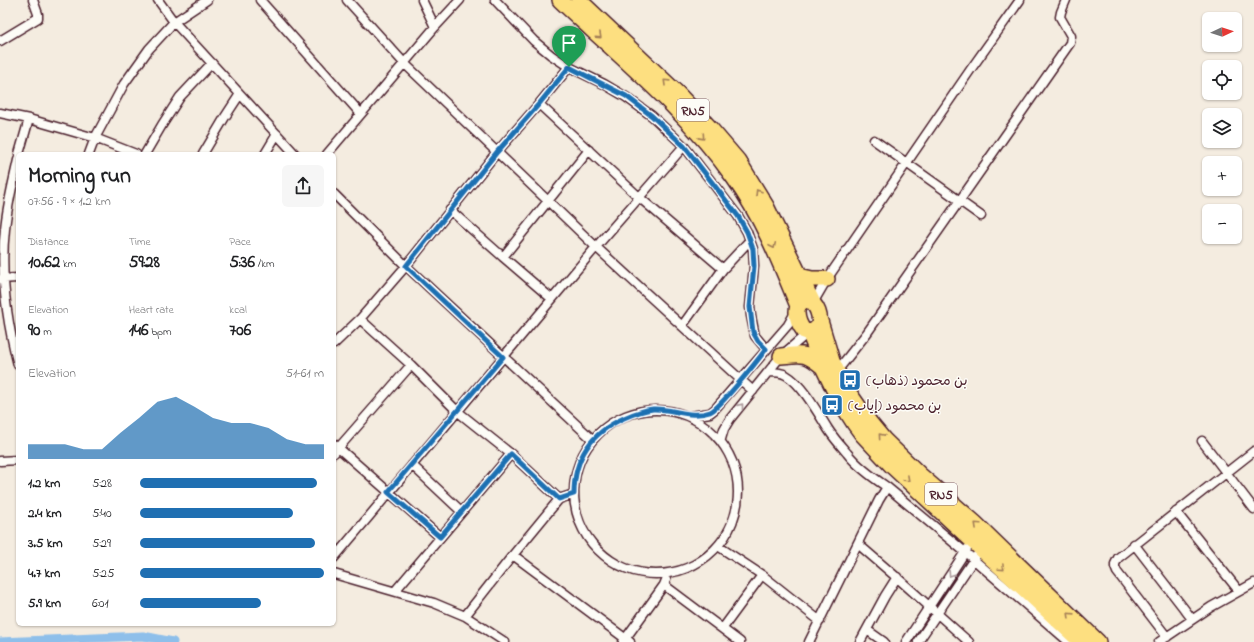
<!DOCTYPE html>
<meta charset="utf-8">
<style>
:root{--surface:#fff;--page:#f6f6f6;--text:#202124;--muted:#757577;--accent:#1f6fb2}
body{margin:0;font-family:"Indie Flower","Playpen Sans Arabic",sans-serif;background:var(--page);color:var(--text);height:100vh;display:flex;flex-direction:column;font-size:15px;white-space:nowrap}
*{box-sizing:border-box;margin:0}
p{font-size:13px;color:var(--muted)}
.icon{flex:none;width:22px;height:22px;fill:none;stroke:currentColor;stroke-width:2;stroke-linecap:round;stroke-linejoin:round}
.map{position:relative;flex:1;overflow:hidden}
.drawer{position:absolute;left:16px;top:152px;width:320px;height:474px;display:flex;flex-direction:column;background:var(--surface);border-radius:6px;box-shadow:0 1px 3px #0004}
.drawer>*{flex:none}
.needle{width:26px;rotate:86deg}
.fabs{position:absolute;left:1202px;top:12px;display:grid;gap:8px}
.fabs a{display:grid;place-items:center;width:40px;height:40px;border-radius:6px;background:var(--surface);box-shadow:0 1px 3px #0004;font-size:20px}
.pin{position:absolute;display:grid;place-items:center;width:34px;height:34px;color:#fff;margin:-41px -17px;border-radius:50% 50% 50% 0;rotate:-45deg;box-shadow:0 0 4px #0007}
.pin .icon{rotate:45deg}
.round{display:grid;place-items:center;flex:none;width:42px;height:42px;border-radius:6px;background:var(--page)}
.overview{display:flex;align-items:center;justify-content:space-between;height:68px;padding:0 12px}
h1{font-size:22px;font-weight:700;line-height:30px}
.metrics{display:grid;grid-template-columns:repeat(3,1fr);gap:6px;height:68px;padding:4px 12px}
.metrics div{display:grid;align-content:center}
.metrics b{font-size:17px;font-weight:700}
.metrics small{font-size:11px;font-weight:400}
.metrics p{font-size:11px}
.chart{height:112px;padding:8px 12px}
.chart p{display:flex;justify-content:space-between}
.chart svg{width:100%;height:72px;margin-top:4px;fill:var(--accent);opacity:.7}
ul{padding:0 12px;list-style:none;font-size:13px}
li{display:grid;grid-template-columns:64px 48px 1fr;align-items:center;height:30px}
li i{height:10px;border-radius:5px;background:var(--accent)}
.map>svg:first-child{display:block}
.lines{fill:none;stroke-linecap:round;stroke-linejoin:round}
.canal{stroke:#8ebfea;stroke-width:9}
.street-casing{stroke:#4a1f2b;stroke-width:11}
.highway-casing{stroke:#4a1f2b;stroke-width:18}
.street{stroke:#fdfcf7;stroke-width:8}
.highway{stroke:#fddf80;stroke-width:15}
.oneway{stroke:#a47f56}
.oneway2{stroke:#ac999b}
.route-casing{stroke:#fff;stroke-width:8}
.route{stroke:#1f6fb2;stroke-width:5}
.labels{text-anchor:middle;stroke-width:3;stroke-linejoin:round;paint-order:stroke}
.shield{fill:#fdfcf7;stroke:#806168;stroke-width:1}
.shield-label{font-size:13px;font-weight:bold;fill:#4a1f2b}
.poi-label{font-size:14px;fill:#4a1f2b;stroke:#fdfcf7;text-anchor:start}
</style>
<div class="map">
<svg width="1254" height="642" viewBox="0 0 1254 642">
<rect width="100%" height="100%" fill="#f4ece0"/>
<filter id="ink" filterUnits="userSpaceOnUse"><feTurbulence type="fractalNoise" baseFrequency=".025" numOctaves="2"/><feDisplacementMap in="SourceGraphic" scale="8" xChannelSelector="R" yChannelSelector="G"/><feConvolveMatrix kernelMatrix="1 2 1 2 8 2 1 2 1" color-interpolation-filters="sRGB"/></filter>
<g filter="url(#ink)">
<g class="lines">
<path class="canal" d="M0 642 143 636 173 642"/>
<g class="street-casing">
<path id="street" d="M158 0 174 22 295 154
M260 0 361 114
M347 0 404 63 596 247 753 391
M422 0 435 27
M495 0 534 41 551 55 569 67 604 84 626 97 652 116 684 146 738 216 747 232 753 249 754 266 750 307 751 316 755 336 766 349
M0 41 38 18V14L33 0
M539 104 640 198 723 269
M0 113 29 119 95 138 136 154
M874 140 981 216
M19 154 29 119
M89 154 95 138 124 84 149 49 174 22 207 0
M145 154 162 125 180 97 212 63
M203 154 225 117 240 94
M265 154 277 134
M327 154 435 27 460 0
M18 160C13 183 7 206 5 229 0 273 7 322 18 365
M334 194 406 266 592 439
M450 210 503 257 589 150
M503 257 552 299
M0 279 18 278
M813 303 827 279 971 69 1020 0
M360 319 411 365 457 411 511 454 559 499
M682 326 723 269 750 240
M334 344 360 319 406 266 497 152 539 104 569 67
M837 371 867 333 1070 43 1071 36 1060 17 1061 12 1066 0
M768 372C774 372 781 372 786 375 802 384 818 413 828 429 833 437 840 445 847 453 858 467 872 477 887 487L879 500 809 642
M574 492a82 82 0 1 1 164 0a82 82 0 1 1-164 0Z
M691 416 710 413 715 409 788 325 796 311
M721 439 724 429 730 419 781 356 809 332
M1202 441 1254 509
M334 444 440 537
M334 453 411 365
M0 461 18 460
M412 465 462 512
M887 487 965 552 1069 642
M1176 512 1239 591
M858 544 902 582 969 642
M1134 544 1192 619
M718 546 762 575 820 621
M513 555 630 642
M334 558 596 247 684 146
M334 574 434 603 465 616
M664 585 740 642
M395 591 511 454
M723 628 762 575
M867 630 884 642
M1167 637 1117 572 1115 567V564L1118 558 1254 451
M505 642 465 616 513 555 555 504 559 499 574 494
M623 642 664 585 666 580
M860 642 885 596 897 577
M906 642 967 549
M918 642 976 556
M1159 642 1211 607 1254 583"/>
</g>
<g class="highway-casing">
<path id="highway" d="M560 0C620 57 686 110 734 178 762 217 780 262 798 306
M579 0 677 93 709 127 739 162 766 206 813 303
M799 276 812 279H827
M808 300C817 304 822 318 818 327L812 332 804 331C797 322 791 302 808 300Z
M820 321 832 361 841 380 849 393 870 423 884 440 920 475 975 523 1098 642
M809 332 823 367 838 398 854 423 862 434 893 467 1081 642
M781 356C803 354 805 352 823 367"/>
</g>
<use href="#street" class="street"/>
<use href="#highway" class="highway"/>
</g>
<defs><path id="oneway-chevron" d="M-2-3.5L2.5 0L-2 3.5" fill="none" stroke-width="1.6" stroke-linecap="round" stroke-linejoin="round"/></defs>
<g class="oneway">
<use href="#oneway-chevron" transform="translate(599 36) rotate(43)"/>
<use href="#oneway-chevron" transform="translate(666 82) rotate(-136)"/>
<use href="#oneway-chevron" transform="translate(702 137) rotate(48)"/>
<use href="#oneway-chevron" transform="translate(758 192) rotate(-122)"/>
<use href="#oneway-chevron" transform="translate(773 246) rotate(65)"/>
<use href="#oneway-chevron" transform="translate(881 436) rotate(-131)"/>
<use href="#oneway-chevron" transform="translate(907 479) rotate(43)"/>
<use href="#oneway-chevron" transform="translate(977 525) rotate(-137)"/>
<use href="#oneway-chevron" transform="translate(1002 568) rotate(42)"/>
<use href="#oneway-chevron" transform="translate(1070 615) rotate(-136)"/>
</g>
<g class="oneway2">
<use href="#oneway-chevron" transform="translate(741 406) rotate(-51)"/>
<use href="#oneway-chevron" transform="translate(951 574) rotate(122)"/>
</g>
</g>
<g class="lines" filter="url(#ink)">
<g class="route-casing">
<path id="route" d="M569 67 626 96 652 116 684 146 738 216 747 232 753 249 754 266 750 307 753 332 758 341 766 349C758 360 719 409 710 412 690 419 673 408 653 409 643 410 633 414 624 418 591 433 574 457 574 494L559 499 511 454 440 537 388 492 503 357 406 266 497 152 539 104Z"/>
</g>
<use href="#route" class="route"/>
</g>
<defs>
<g id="bus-square" transform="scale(1.15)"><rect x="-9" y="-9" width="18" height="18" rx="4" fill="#1f6fb2" stroke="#fdfcf7"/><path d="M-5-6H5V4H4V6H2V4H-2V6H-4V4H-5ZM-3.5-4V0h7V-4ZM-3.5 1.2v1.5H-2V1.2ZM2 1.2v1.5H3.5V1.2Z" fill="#fff"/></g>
</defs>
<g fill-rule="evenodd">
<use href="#bus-square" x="850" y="380"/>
<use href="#bus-square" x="832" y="405"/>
</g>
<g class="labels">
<g class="shield">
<rect x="677" y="99" width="32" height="22" rx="3"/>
<rect x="925" y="483" width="32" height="22" rx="3"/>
</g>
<g class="shield-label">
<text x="693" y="115">RN5</text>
<text x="941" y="499">RN5</text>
</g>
<g class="poi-label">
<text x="866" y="385">بن محمود (ذهاب)</text>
<text x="848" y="410">بن محمود (إياب)</text>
</g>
</g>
</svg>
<div class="fabs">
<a><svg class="needle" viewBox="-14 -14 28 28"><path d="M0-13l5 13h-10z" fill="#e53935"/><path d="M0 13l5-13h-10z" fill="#757577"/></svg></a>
<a><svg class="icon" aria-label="locate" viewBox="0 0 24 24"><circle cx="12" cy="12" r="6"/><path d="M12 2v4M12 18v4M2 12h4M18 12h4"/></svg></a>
<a><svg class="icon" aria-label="layers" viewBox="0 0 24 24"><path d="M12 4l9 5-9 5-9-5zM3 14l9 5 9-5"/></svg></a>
<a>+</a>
<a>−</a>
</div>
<div class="pin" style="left:569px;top:67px;background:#1e9e55"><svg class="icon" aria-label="arrive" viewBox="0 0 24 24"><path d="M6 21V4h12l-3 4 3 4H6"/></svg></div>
<section class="drawer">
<div class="overview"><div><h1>Morning run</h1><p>07:56 · 9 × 1.2 km</p></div><a class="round"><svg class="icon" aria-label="share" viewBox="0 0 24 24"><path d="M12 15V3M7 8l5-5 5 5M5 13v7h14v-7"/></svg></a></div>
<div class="metrics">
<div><p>Distance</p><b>10.62<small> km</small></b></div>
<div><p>Time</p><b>59:28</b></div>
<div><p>Pace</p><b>5:36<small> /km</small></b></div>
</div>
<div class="metrics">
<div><p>Elevation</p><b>90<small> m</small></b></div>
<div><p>Heart rate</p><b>146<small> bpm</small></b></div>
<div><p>kcal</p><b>706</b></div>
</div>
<div class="chart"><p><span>Elevation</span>51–61 m</p>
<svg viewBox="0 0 160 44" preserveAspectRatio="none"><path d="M0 44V35L10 35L20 35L30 38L40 38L50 28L60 19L70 9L80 6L90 12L100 19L110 22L120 22L130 25L140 32L150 35L160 35V44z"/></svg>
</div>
<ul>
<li><b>1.2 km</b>5:28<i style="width:96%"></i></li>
<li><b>2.4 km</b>5:40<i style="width:83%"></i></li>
<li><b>3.5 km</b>5:29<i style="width:95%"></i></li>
<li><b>4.7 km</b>5:25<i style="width:100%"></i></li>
<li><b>5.9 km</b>6:01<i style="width:66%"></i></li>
</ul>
</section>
</div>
